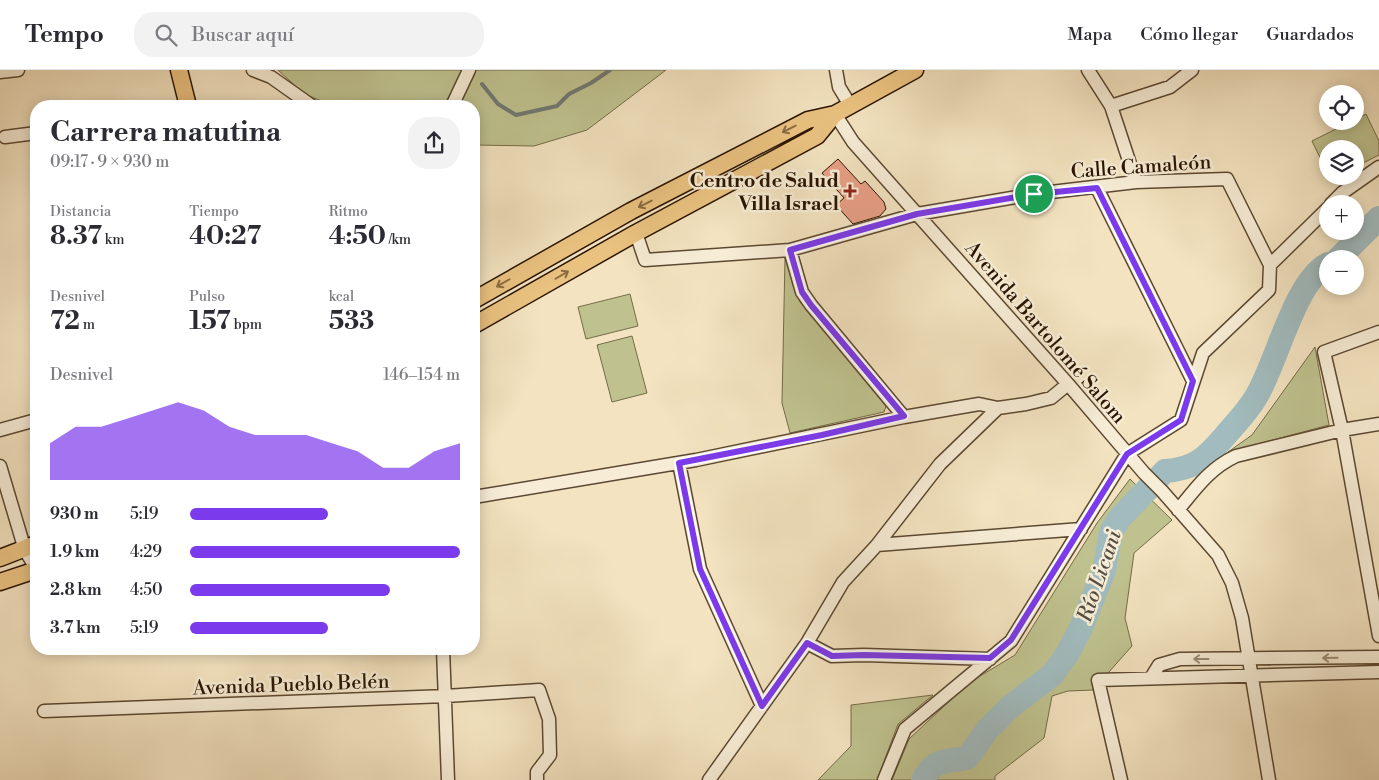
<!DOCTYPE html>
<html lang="es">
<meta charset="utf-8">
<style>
:root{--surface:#fff;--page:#f2f2f3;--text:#2b2b33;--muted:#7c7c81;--line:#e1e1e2;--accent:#7c3aed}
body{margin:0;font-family:"Libre Bodoni",serif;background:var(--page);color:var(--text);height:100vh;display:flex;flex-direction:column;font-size:19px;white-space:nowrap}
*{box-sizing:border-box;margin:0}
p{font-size:16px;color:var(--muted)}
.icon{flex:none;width:28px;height:28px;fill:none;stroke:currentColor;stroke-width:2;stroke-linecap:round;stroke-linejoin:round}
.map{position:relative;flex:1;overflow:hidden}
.details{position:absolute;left:30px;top:30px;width:450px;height:555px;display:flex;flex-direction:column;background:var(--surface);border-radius:20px;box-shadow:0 2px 12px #0003}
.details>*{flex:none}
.tools{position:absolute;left:1319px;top:15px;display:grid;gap:10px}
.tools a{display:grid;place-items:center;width:45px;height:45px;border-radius:50%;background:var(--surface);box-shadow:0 2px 12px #0003;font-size:25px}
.pin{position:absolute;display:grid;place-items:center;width:42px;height:42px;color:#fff;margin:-21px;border:2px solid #fff;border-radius:50%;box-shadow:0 1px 5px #0007}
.round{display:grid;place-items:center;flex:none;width:52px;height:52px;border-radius:20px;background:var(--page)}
.headline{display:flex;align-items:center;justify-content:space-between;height:85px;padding:0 20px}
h1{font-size:28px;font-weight:800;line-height:38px}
.stats{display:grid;grid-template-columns:repeat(3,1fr);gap:8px;height:85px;padding:5px 20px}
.stats div{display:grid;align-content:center}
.stats b{font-size:25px;font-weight:800}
.stats small{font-size:14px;font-weight:400}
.stats p{font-size:14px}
.chart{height:140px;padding:10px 20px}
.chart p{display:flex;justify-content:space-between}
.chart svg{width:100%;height:90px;margin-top:5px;fill:var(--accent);opacity:.7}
ul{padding:0 20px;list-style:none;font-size:16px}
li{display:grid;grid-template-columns:80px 60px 1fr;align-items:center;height:38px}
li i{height:12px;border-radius:6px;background:var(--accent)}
header{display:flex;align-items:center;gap:30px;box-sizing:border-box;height:70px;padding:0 25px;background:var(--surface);border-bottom:1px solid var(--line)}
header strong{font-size:24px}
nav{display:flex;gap:28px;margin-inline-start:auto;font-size:18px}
.search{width:350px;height:45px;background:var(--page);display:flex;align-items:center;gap:12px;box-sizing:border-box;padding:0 18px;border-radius:20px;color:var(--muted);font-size:19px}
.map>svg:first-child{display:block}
.green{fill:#bfc28f;stroke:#746b48}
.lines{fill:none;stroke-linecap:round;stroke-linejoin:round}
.stream{stroke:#717872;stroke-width:4}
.river{stroke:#a1bbbe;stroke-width:24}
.building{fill:#e89f86;stroke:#2a1401}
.minor-casing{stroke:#5c4831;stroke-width:15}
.major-casing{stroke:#2a1401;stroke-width:19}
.minor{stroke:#f7edd6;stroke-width:12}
.major{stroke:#eac280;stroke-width:16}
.oneway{stroke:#8a6b40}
.oneway2{stroke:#9b8b76}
.route-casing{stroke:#fff;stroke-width:10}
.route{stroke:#7c3aed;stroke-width:6}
.poi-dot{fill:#8f2418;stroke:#f7edd6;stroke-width:2}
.labels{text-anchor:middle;stroke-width:5;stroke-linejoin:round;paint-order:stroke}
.street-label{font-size:20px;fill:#2a1401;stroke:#f7edd6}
.poi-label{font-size:20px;font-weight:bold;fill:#2a1401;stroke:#f7edd6;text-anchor:end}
.water-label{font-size:21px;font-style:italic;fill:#544e43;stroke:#f7edd6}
</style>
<header>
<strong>Tempo</strong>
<div class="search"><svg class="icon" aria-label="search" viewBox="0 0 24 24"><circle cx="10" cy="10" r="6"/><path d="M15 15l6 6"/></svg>Buscar aquí</div>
<nav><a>Mapa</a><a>Cómo llegar</a><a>Guardados</a></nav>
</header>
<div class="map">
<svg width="1379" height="710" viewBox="0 0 1379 710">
<rect width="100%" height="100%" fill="#f3e3c0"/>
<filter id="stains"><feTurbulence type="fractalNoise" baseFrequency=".004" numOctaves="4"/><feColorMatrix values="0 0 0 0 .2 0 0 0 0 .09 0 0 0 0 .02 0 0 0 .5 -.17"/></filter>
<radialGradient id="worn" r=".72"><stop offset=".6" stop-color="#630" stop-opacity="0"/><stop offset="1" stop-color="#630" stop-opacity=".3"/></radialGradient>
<path class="green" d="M278 0H666L587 60 534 76 474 75V36H334L304 24Z
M1366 44 1379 71V85L1355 97V79H1328L1327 102 1312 71 1352 51H1355V50Z
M785 188 800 232 886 336 884 342 790 363 782 333Z
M630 224 638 256 586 269 578 237Z
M632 266 647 323 612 332 597 275Z
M1315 277 1329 355 1228 382 1252 365Z
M1130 409 1172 450 1134 483 1125 548 1132 576 1093 620 1068 621 1052 626 1044 668 995 706V710H892L909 669 970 612 1015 585 1097 453Z
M933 625 898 654 877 710H818L851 676V635Z"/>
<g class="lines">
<path class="stream" d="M482 14 498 34 516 45 557 36 569 24 591 13 610 0"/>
<path class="river" d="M1338 189 1379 148
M923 710C935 688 946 692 967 688L988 659 1010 637 1052 605 1066 586 1080 560 1104 501 1111 462 1119 449 1165 401C1195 399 1206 388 1225 366 1236 353 1248 341 1256 327 1277 293 1294 212 1328 194"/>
</g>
<path class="building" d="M838 89 861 114 865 111 884 132 886 139 880 146 853 154 836 135 844 128 822 103Z"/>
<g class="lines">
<g class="minor-casing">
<path id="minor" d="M253 0 271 7 312 36
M836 0 839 17 850 35
M1088 0 1111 36 1136 112
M0 2 18 0
M452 36 469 0
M1111 36 1170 17 1192 0
M835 44 853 72 1068 314 1144 403 1162 421 1218 485 1232 513 1242 548 1269 710
M5 67 36 63
M1097 118 1193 311
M1331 134 1342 123 1379 97
M636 163 645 190 790 180 917 144 1034 124 1136 112 1227 109 1270 195 1269 220 1203 283 1181 350 1127 384 1011 571 905 659 884 710
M790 180 802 222 811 235 904 347
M1270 195 1328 138
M1379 262 1324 282 1342 360 1379 566
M0 360 36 350
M679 393 700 499 762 636
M0 396 25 480 36 498
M474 427 696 390 904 347 979 334 998 338 1026 334 1051 328 1068 314
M1178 440C1196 418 1210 398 1236 386L1342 360 1379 354
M877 475 1081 459
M807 573 832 586 864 585 990 589
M443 579 448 710
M1151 608 1159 595 1180 589 1379 587
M44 641 446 626 539 620 549 649 550 685 537 702V710
M709 710 807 573 843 512 877 475 940 394 998 338
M1121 710 1098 610 1379 602"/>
</g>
<g class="major-casing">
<path id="major" d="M179 0 188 36
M474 230 631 141 808 50 835 44
M474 255 636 163 817 66 835 44 915 0
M0 488 36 474
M0 512 36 500"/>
</g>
<use href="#minor" class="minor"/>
<use href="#major" class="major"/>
</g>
<defs><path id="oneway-shaft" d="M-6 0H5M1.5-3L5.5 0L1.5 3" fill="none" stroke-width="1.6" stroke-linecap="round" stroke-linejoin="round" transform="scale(1.25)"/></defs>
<g class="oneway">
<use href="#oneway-shaft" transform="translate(789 59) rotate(153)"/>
<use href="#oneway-shaft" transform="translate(645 134) rotate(153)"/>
<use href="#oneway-shaft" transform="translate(562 205) rotate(-30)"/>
<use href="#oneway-shaft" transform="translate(503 213) rotate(150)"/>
</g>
<g class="oneway2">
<use href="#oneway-shaft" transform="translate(1330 588) rotate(179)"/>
<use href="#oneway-shaft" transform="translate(1201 589) rotate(-180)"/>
</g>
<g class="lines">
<g class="route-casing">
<path id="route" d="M1097 118 1193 311 1181 350 1127 384 1011 570 990 588 864 585 832 586 807 573 762 636 700 499 679 393 822 365 904 346 811 235 802 222 790 180 917 144 1034 124Z"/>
</g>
<use href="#route" class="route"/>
</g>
<path class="poi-dot" d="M847.5 113.5h5v5h5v5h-5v5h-5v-5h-5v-5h5z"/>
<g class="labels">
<g class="street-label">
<text transform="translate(1141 96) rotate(-4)" y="7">Calle Camaleón</text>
<text transform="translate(1046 262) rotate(49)" y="7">Avenida Bartolomé Salom</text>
<text transform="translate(291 614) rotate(-2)" y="7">Avenida Pueblo Belén</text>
</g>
<g class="poi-label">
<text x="839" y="117">Centro de Salud<tspan x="839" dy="23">Villa Israel</tspan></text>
</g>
<g class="water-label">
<text transform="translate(1099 506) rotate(-71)" y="7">Río Licani</text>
</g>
</g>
<rect width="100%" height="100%" filter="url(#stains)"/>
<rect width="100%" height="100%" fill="url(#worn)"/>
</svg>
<div class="tools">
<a><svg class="icon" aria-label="locate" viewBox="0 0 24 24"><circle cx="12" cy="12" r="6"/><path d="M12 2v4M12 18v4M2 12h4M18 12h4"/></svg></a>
<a><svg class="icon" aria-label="layers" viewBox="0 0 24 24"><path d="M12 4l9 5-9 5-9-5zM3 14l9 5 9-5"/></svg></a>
<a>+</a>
<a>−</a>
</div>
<div class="pin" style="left:1034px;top:124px;background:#1e9e55"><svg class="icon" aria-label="arrive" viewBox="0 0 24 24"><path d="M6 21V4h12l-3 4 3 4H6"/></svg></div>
<section class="details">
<div class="headline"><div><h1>Carrera matutina</h1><p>09:17 · 9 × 930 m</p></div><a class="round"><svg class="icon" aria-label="share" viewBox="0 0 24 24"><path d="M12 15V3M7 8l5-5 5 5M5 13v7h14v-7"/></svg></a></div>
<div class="stats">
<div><p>Distancia</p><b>8.37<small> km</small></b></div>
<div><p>Tiempo</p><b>40:27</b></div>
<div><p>Ritmo</p><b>4:50<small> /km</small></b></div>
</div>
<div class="stats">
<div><p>Desnivel</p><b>72<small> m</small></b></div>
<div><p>Pulso</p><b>157<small> bpm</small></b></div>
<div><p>kcal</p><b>533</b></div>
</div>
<div class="chart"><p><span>Desnivel</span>146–154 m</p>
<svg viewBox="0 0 160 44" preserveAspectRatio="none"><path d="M0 44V26L10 18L20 18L30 14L40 10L50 6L60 10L70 18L80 22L90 22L100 22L110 26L120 30L130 38L140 38L150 30L160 26V44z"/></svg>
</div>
<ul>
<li><b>930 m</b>5:19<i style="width:51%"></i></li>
<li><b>1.9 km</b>4:29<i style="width:100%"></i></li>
<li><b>2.8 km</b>4:50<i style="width:74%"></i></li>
<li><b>3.7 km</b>5:19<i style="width:51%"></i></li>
</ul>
</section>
</div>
